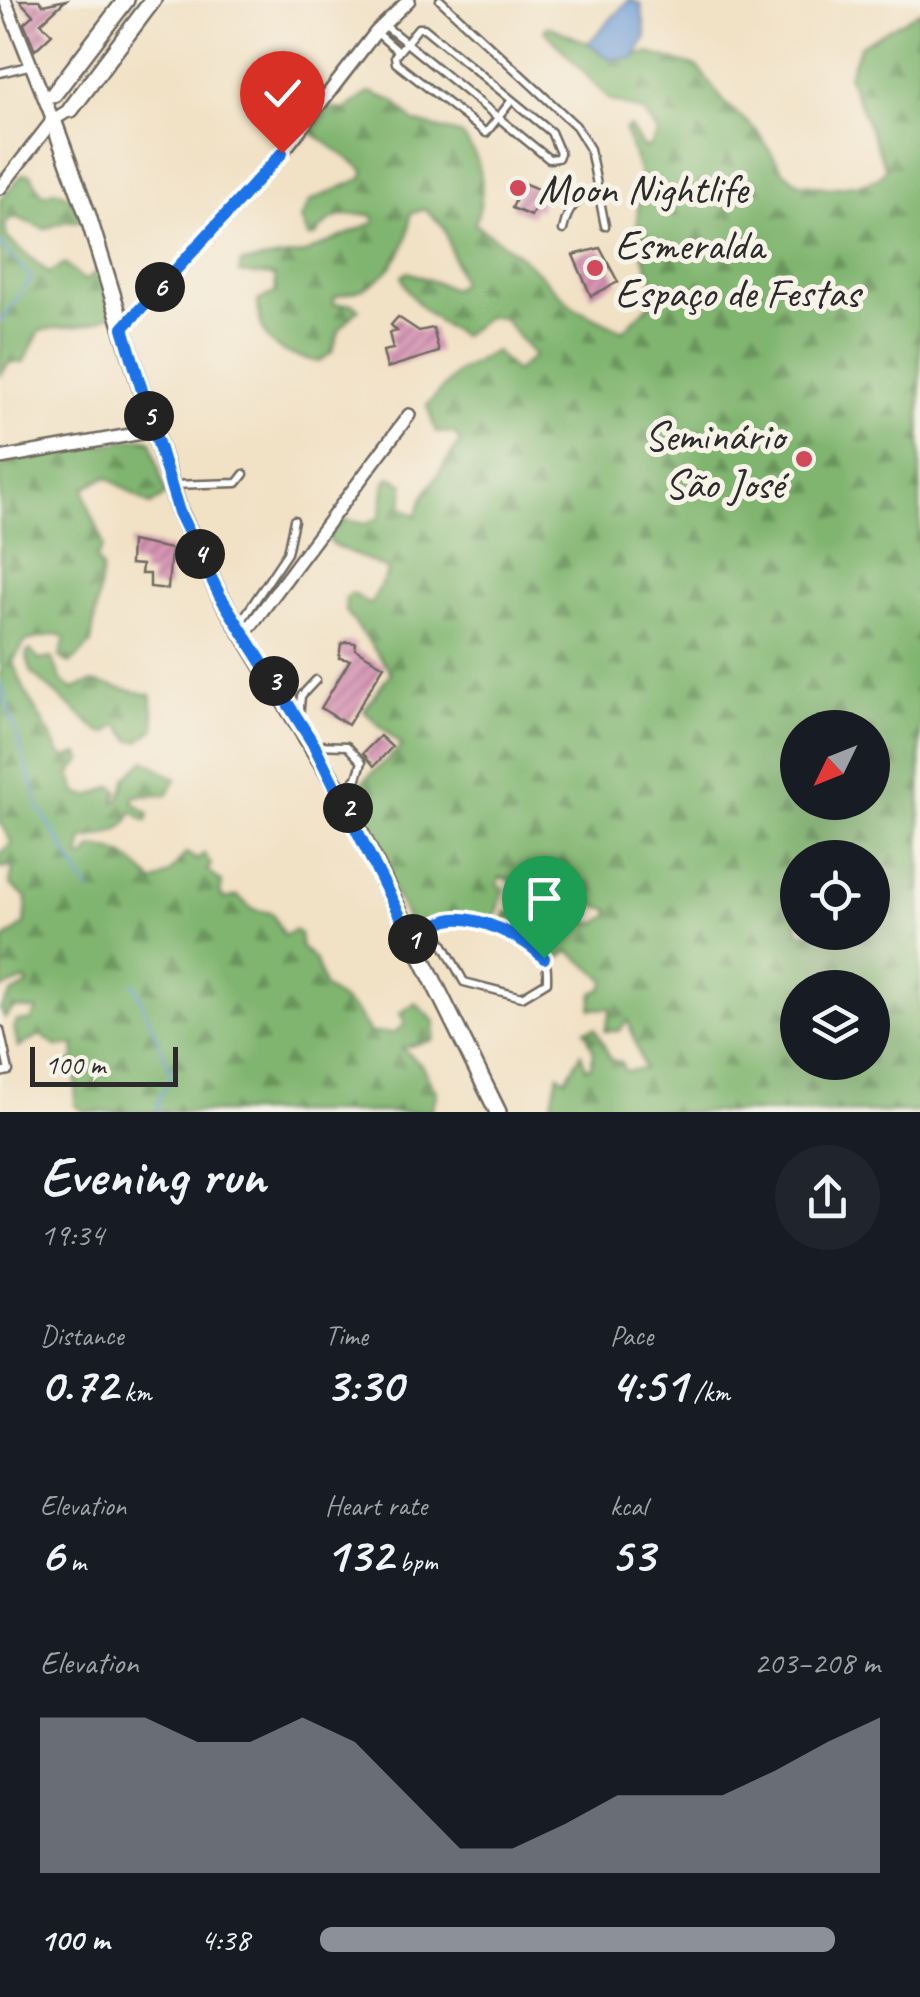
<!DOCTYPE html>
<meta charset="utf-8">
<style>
:root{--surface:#171b24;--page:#20242c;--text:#f1f3f6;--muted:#9ea1a6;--accent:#8c9099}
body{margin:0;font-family:Caveat,sans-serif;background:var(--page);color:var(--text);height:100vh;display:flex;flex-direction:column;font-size:38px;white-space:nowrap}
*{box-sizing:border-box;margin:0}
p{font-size:32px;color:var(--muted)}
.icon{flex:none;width:55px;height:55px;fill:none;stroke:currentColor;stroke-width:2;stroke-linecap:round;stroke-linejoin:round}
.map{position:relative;height:1112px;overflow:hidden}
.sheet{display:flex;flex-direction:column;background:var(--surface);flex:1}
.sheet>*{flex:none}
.needle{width:65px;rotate:227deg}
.controls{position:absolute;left:780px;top:710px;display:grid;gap:20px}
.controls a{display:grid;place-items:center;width:110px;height:110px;border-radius:50%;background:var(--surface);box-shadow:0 10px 40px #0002;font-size:50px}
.scale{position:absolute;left:30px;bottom:25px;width:148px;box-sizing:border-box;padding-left:10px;border:5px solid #2b2b2b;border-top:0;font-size:28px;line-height:35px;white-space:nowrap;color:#2b2b2b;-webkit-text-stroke:8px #f7f3e8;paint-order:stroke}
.pin{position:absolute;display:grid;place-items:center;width:85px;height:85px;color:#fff;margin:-102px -42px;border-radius:50% 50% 50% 0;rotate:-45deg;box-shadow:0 0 10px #0007}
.pin .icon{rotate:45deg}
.km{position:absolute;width:50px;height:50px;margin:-25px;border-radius:50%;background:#222;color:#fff;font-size:28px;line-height:50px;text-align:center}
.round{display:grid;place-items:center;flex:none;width:105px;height:105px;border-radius:52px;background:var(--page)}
.overview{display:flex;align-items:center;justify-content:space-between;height:170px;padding:0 40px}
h1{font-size:55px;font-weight:800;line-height:75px}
.stats{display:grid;grid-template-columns:repeat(3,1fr);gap:15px;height:170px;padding:10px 40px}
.stats div{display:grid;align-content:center}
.stats b{font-size:50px;font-weight:800}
.stats small{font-size:28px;font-weight:400}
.stats p{font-size:28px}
.chart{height:280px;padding:20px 40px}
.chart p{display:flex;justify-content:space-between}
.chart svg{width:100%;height:180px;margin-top:10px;fill:var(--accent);opacity:.7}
ul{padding:0 40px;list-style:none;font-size:32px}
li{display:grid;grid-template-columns:160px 120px 1fr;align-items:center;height:75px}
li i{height:25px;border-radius:12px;background:var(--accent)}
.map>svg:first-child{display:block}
.forest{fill:url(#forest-firs);stroke:#56704e;stroke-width:2.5;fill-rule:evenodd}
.water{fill:#6d9bd5;stroke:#4c6380;stroke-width:2.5}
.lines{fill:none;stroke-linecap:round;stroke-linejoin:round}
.stream{stroke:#6d9bd5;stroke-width:2.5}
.building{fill:url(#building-hatch)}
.lane-casing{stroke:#706b61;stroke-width:11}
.street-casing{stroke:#706b61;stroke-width:16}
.secondary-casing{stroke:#706b61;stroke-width:20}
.lane{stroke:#fff;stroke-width:6}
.street{stroke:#fff;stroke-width:11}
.secondary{stroke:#fff;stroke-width:15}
.route-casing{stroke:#fff;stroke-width:20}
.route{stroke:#1a73e8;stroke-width:12}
.poi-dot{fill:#d1495b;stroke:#f7f3e8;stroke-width:4}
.labels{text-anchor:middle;stroke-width:10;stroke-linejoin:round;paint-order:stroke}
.poi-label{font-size:42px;fill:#2b2b2b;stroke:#f7f3e8;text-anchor:start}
</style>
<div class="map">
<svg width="920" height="1112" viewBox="0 0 920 1112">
<defs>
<pattern id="forest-firs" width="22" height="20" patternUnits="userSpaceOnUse" patternTransform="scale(2.5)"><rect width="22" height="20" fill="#80b570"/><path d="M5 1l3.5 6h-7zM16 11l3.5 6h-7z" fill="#69935c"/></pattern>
<pattern id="building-hatch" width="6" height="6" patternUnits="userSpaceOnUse" patternTransform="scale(2.5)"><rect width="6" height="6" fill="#d694b4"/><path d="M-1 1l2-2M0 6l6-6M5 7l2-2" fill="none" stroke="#ae7993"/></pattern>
</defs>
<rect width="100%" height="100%" fill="#f7f3e8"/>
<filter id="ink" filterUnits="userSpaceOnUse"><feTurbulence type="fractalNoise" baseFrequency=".01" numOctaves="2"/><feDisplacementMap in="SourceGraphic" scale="20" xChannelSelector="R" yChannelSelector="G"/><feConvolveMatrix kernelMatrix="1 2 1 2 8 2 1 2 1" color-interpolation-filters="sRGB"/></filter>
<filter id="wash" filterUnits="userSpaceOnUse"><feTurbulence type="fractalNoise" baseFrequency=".0048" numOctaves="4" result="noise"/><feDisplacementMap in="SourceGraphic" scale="40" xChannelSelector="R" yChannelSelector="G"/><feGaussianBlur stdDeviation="2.25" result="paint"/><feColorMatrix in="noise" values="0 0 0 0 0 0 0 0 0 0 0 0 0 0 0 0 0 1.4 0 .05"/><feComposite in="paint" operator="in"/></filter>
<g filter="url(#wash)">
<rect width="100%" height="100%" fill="#f1e1c5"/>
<path class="forest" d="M920 11V1112H550L558 1074 566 1079 581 1054 586 1068 591 1066 594 1052 585 1030 595 1028 611 1060 621 1062 625 1071 644 1069 628 1020 619 1031H605L611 1008 591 1009 593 993 602 989 606 980 569 951 554 962 523 930 505 920 504 913 532 910 524 892 528 887 543 890 569 922 597 923 609 916 610 910 585 901 568 913 562 902 573 895V888L560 893 546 876 533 872 513 881 500 877 498 884 504 889 494 923 450 913 414 932 347 796 402 746 364 711 391 672 345 610 346 598 352 593 370 605 389 570 332 544 327 535 345 520 366 524 380 517 385 482 390 477 404 484 402 507 416 516 423 497 460 441 454 433 436 432 427 405 458 372 495 351 515 372 534 356 503 318 488 316 462 336C440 324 408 301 402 276L408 272 453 289 461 283 444 227 425 209 410 214C411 244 392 273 365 288 356 293 344 292 334 298V304H354L359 309 340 329 332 352 319 362C279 353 259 346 258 301L276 292 275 276 239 273 241 263 303 254 375 222 372 215C347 213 329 214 315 237H308L301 219 310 201 363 178 364 170 311 132 328 108 344 110 370 92 394 101 414 122 460 134C485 160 486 192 475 224L522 257 573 307 623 331 659 295 642 253 637 220 641 176 625 130 630 127 643 148 650 147 658 133 644 112 610 100 544 30 548 26 588 43 610 59 649 53 698 67 725 103 758 132 782 170 799 183 829 188 862 184 878 178 886 169 848 76 860 46ZM798 728H872V802H798ZM798 858H872V932H798ZM798 988H872V1062H798Z
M23 174H30L43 195 56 190 68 196 83 216 80 221H66L45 229 15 217 5 224 7 238 49 273 65 264 85 281 101 268 112 314C81 332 71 323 40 331L23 363 10 362 0 375V200Z
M141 438 151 440 166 495 150 505 107 477 85 487C86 511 100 525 103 547L96 558 102 569 91 644 70 664 60 657 65 638 57 634 26 641 13 661C23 694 45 723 60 754L66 758 78 754 82 760 70 774 77 793 90 796 113 786 118 791 114 802 119 801 127 777 145 760 176 779 167 795 135 796 133 802 149 814 147 821 132 812C125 833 105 836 83 839L79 857 85 858 93 847C122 849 136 863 154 883L170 873 186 853 197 860 204 854 211 865 207 870 222 883 220 894 225 899 238 896 252 909 272 913 284 936 294 930 300 934 301 947 316 961 324 987 356 1011 370 1033H395L405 1024 400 1013 416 1003 435 1022 434 1040 402 1048 421 1065 437 1093 431 1112H85L75 1105 76 1073 65 1068 74 1058 75 1044 58 1047 40 1035 18 1048 14 1027 17 1021H31L37 1010 14 1008 5 1018 0 1009 12 994 28 985 25 980 2 989 4 940 25 924 27 899 10 884 13 867 0 868V854L12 843 0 823V463Z
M30 650 39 660 52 658 62 681 73 689 93 682 151 695 155 729 139 741 131 740 118 724 107 733 100 732 32 673 26 654Z"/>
<path class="water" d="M629 0 641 4 646 37 635 58 610 59 588 43Z"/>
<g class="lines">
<path class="stream" d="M0 244 32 278 0 322
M0 682 40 809 90 892
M134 983 172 1073 157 1104 160 1112"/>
</g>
<g id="blocks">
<path class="building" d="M19 0H39L43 5 66 0 41 23 52 34 35 50 24 23 33 15Z
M523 183 543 191 540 210 535 208 531 216 512 208Z
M600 248 618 282 591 296 573 255Z
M398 317 419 331 433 328 439 352 387 368 383 351 393 349 389 333 397 331 391 325Z
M131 541 171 549 168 589 150 587V574H141L142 565 130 564Z
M347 642 356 643 355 649 384 666 348 725 321 708 350 660 339 658 341 644Z
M380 736 392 747 374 766 363 753Z"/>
</g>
</g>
<g filter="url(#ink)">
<use href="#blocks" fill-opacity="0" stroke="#706b61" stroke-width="2.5"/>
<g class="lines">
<g class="lane-casing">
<path id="lane" d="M440 0 576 126 590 149 605 226
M383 24 549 159 558 158 560 153 551 132 512 100
M418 28H424L512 100 486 133 396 63 395 56Z
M376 32 398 51
M0 73 28 66
M563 230C568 208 575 198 598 196
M171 485 237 483 244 474
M240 623 287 553 294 520
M299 718 301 696 316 680
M314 745 347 746 362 762 357 778 342 793
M413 939C424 933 436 923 449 920 468 915 534 940 544 958 548 965 547 975 547 982L522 997 464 982 434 927
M0 1030 9 1071 0 1073"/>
</g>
<g class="street-casing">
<path id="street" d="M5 0 53 120
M0 188 53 120 71 109
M123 328 282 153 376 32 409 0
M0 458 153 431
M244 635 409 415"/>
</g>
<g class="secondary-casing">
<path id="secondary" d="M54 94 126 0
M71 109 153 0
M53 120 88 216 179 511 220 596 341 794 498 1112"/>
</g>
<use href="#lane" class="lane"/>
<use href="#street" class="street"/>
<use href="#secondary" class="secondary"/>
</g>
</g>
<g class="lines" filter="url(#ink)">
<g class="route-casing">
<path id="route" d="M282 153 123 328 179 512 220 596 314 745 412 940C423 933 435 924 448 920 475 913 526 938 544 958"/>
</g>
<use href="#route" class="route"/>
</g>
<g class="poi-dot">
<circle cx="518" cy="188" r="10"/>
<circle cx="595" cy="268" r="10"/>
<circle cx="804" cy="459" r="10"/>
</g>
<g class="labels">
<g class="poi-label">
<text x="538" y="203">Moon Nightlife</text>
<text x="615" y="259">Esmeralda<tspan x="615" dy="48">Espaço de Festas</tspan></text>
<text x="784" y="450" text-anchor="end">Seminário<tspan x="784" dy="48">São José</tspan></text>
</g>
</g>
</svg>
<div class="controls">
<a><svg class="needle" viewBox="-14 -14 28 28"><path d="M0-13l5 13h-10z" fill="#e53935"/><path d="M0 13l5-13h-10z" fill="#9ea1a6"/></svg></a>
<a><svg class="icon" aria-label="locate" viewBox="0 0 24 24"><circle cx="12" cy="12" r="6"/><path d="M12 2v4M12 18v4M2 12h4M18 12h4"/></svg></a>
<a><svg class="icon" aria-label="layers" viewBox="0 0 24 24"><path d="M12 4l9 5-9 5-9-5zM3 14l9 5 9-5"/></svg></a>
</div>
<div class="scale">100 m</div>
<div class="pin" style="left:544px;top:958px;background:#1e9e55"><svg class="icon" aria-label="arrive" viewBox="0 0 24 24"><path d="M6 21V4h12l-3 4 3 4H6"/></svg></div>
<div class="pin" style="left:282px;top:153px;background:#d93025"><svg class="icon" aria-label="check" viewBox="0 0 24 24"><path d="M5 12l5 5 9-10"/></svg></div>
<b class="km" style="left:413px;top:939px">1</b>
<b class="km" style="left:348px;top:808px">2</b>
<b class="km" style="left:274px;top:681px">3</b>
<b class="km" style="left:200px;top:554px">4</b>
<b class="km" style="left:149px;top:416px">5</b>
<b class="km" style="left:160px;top:287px">6</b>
</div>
<section class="sheet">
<div class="overview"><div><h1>Evening run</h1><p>19:34</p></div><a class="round"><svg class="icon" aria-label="share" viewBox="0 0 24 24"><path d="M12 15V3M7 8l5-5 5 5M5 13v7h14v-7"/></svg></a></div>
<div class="stats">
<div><p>Distance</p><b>0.72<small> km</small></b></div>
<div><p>Time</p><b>3:30</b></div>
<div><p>Pace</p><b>4:51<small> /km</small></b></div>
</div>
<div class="stats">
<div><p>Elevation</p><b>6<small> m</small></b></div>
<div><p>Heart rate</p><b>132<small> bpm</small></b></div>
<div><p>kcal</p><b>53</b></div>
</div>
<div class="chart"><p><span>Elevation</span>203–208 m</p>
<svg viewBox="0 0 160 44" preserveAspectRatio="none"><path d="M0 44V6L10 6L20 6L30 12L40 12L50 6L60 12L70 25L80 38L90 38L100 32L110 25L120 25L130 25L140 19L150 12L160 6V44z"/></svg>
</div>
<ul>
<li><b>100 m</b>4:38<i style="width:92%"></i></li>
</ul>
</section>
